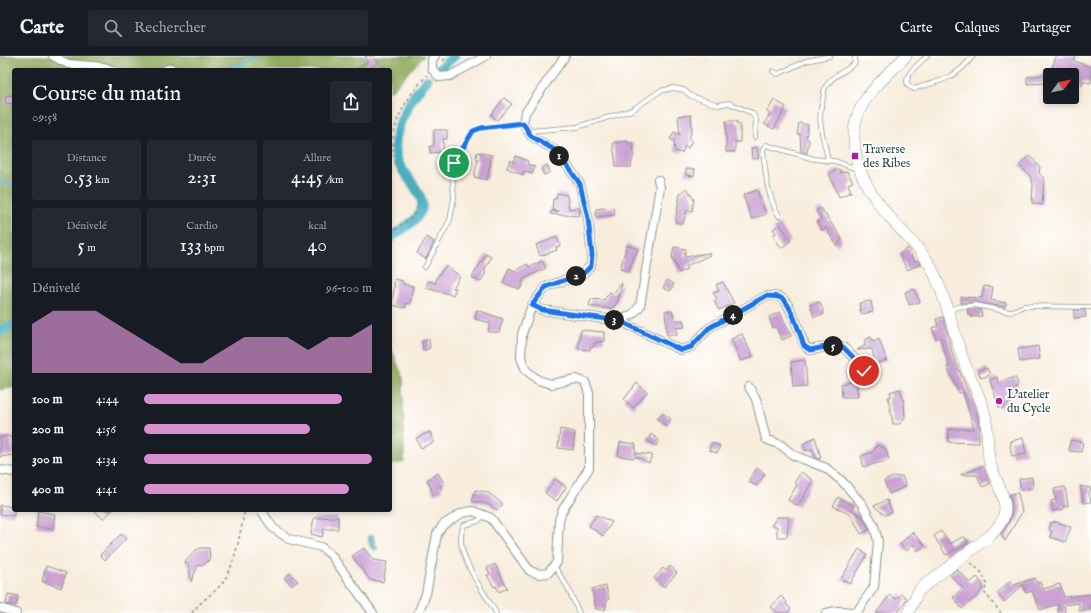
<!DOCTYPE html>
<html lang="fr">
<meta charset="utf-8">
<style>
:root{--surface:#171b24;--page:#242831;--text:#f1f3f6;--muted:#9ea1a6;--line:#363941;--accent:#d690ce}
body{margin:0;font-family:"IM FELL English",serif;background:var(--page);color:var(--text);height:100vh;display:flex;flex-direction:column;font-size:15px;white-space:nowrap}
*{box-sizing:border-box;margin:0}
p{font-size:13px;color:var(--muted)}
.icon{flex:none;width:22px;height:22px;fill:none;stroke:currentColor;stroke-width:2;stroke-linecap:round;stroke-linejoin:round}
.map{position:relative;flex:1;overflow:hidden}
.side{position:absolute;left:12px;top:12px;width:380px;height:444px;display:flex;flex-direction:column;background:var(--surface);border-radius:4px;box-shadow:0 2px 6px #0003}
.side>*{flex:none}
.needle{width:26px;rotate:58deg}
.controls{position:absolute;left:1043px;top:12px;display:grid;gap:8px}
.controls a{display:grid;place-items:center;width:36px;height:36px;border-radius:4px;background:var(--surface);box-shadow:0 2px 6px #0003;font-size:20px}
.pin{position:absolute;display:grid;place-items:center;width:34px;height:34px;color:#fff;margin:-17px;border:2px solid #fff;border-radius:50%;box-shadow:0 1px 4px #0007}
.km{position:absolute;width:20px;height:20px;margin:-10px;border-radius:50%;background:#222;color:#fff;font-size:11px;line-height:20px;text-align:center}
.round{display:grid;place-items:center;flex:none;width:42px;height:42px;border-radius:4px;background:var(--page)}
.summary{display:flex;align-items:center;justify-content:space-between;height:68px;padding:0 20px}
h1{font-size:22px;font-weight:600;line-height:30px}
.figures{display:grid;grid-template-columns:repeat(3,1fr);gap:6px;height:68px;padding:4px 20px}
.figures div{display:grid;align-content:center;border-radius:4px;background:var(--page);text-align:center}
.figures b{font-size:20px;font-weight:600}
.figures small{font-size:11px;font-weight:400}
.figures p{font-size:11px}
.chart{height:112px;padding:8px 20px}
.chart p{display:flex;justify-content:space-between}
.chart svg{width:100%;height:72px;margin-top:4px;fill:var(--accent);opacity:.7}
ul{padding:0 20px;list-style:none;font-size:13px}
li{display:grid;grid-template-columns:64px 48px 1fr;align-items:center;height:30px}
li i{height:10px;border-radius:5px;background:var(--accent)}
header{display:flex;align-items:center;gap:24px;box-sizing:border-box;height:56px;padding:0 20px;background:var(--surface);border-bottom:1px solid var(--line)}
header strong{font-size:19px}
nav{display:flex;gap:22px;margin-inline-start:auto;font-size:14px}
.search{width:280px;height:36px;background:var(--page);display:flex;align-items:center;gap:10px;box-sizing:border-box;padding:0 14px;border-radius:4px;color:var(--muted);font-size:15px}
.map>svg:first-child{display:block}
.forest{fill:#92ac5f;stroke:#58744a}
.water{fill:#45afc3;stroke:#32767c}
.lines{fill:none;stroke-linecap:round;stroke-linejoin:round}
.stream{stroke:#45afc3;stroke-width:3}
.canal{stroke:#45afc3;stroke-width:10}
.building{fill:#cba0d3}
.service-casing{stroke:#8c9588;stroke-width:5.5}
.minor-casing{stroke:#8c9588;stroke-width:10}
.secondary-casing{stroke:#8c9588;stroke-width:12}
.path{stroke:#8c9588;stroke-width:1.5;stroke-dasharray:3 3;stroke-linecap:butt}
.service{stroke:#fff;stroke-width:4}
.minor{stroke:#fff;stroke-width:8}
.secondary{stroke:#fff;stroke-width:11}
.route-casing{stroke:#fff;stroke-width:8}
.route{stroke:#1a73e8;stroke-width:5}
.poi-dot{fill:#b5179e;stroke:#fff;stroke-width:1.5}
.labels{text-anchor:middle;stroke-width:4;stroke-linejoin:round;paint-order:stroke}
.poi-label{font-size:12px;fill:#1f3d34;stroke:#fff;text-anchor:start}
</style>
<header>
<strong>Carte</strong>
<div class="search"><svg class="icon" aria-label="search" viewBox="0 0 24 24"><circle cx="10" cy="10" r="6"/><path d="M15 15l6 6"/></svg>Rechercher</div>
<nav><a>Carte</a><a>Calques</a><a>Partager</a></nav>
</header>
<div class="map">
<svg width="1091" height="557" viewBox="0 0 1091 557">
<rect width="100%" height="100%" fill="#fff"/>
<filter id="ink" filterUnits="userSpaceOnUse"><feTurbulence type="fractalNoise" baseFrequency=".025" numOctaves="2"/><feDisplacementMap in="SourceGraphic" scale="8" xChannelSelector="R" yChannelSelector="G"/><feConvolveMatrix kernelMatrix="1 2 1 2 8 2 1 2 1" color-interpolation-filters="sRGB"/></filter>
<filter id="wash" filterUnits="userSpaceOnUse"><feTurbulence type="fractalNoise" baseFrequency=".012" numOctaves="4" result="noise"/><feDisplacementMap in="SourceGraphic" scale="16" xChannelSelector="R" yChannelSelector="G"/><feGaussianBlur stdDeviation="0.9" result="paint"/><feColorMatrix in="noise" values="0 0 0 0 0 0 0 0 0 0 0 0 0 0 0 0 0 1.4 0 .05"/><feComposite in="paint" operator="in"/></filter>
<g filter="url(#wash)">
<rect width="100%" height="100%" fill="#f8eddd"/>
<path class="forest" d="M0 0H424L390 36V14H14V331L0 334Z
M390 290 403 321 404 406 390 409Z"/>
<path class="water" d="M373 479 375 488 378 492 374 495 370 490 368 480Z"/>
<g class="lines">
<path class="stream" d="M219 14 250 5 259 0
M0 125 14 130"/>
<path class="canal" d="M439 13 454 0
M390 182C400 174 421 164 422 150 423 137 406 121 400 110 385 84 409 43 427 24
M0 275 14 268"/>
</g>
<g id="blocks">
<path class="building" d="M365 0H374L378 7 372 11 373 14H354L368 6Z
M1056 0H1076L1074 5 1091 11V27L1083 25 1082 30 1072 28V19H1050V27L1027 28V21L1050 18Z
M14 39V47L6 48 5 40Z
M504 42 512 48 497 64 491 59Z
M774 44 786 51 774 73 764 68 770 58 767 56Z
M691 59 692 73 689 83 692 85 688 92 685 90 682 97 675 95 674 85 670 83 674 76 680 79 678 60Z
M726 65H737V68H740V86H735V96H726Z
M799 67 808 69 806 81 809 84 807 97 801 95 800 78H797Z
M434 74H447V83H443V96L430 97V90H434Z
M627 85V87H633L634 100 633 101 631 111H616L613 87Z
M757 91 759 102 752 103 751 92Z
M477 96 492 99 487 124 474 121 478 104 476 103Z
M516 100 528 105 527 108 535 111 532 118 524 115 523 119 507 112 510 104 513 106Z
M1030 100 1040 111 1039 117 1044 122 1042 149 1032 147 1033 128 1030 120 1019 109Z
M547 109 550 116 544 119 541 113Z
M686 113H695L694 120 686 119Z
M839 113 841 117 847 115 853 126 848 128 851 136 839 141 829 118Z
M687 132 694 144 692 155 687 154 683 168 675 166 680 138Z
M757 134 766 158 752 163 743 139Z
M557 137 567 139 569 153 579 152 580 160 550 158V156L559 155 552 154 553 143H556Z
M614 151 615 159 596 161V153Z
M821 152 842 183 837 190 826 172 822 174 817 166 821 163 816 155Z
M780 168 791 185 781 192 773 179 776 177 773 173Z
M427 181 434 186 426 203 417 197Z
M557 181 560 190 556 191 557 194 540 200 536 189Z
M627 189 638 193 628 216 620 213Z
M674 191 686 193 684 201 709 197 710 199 686 210 687 213 679 217 672 201Z
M908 192 914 205 918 204 921 208 907 214 899 198Z
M486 198 491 201 484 215 486 217 480 226 472 221Z
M542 205 546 212 524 223 520 233 503 227 509 212 515 215 527 208 529 211Z
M446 210 460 220 453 232H456L453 239 426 232 428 225 436 227 437 221Z
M395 223 403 225V228L413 230 410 248 406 247 405 252 392 249Z
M667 224 674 228 670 235 663 232Z
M723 226 734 247 719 254 714 245 717 243 713 237 719 235 716 229Z
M622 227 618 245 612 253 589 250 591 243 604 244 610 236 613 238Z
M984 230 993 231 991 244 1006 247 1005 251 975 246 961 247V241L982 242Z
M914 233 920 246 909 249 905 236Z
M871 245 873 256 861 258 859 247Z
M820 246 824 258 814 261 810 249Z
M967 253 981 254 982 260 971 261V259H968Z
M477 254 503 263 499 276H488L490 267 475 263Z
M1074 254H1085L1086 261 1074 262Z
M665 255H672L675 264H683L685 271 676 272 677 279H667Z
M780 256 791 280 782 284 776 271 773 272 769 261Z
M943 261 953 300 976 354 980 373 979 374V387L948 386 949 373H974L963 336 959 337 947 311H949L940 281 936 283 932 272 938 270 936 263Z
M581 274 604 276V285L594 287V291H590V294L578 293Z
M742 278 753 301 741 305 731 283Z
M870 281 874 286 879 283 887 304 876 308 872 293 857 294 866 289 864 285Z
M429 283 430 292 423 295 422 285Z
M1038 290 1040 303 1020 306 1018 293Z
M805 304 807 330 793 331 791 306Z
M987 312 990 319 981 322 978 315Z
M997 321 999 327 1015 321 1018 328 1009 342 1011 344 1002 353 999 351 990 324Z
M856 325 858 341H842L841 328Z
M637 327 647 336 633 352 624 343Z
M900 333 904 347 905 361 900 368H893L888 341H891L890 336Z
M662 357 671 363 666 370 657 363Z
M560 373 575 376 573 394 558 392Z
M430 376 434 386 421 392 416 382Z
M651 378 659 384 656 390 647 384Z
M10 380 13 399 0 401V381Z
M815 381 821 402 819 403 816 402 812 393 806 395 803 388Z
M1023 382 1026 398 1012 400 1010 390 1011 389V385Z
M1070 384 1083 386 1081 396 1069 395Z
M620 386 636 388 635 397 652 399 649 407 635 400 634 402 618 400Z
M712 387 720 390 717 397 709 394Z
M877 389 886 393 889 404 864 411 861 400 873 396Z
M983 410 990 428 982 431 977 419H961Z
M757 412 765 418 756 430 748 425Z
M801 416 813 424 798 450 788 444 797 429 794 427Z
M438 417 444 427 440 431 442 434 434 439 427 424Z
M896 420 897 421 902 420 906 430 889 438 884 425Z
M1032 421 1033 432 1021 434 1019 423Z
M555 423 566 431 557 445 545 437Z
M1080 430 1091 432 1089 437 1091 446 1084 447Z
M1065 431 1068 450H1063L1064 453 1053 455 1051 445 1056 444 1054 433Z
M475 434 487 436 503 448 497 454 488 448 472 445Z
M1018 437 1022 456 1005 485 1001 478 1008 468 1011 459 1012 451 1010 438Z
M838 441 854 450 851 454 863 461 869 474 861 478 850 457 849 458 833 450Z
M887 444 892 456 885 459 874 450Z
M0 449 14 451V460L0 458Z
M94 454H112L103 463Z
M38 455 55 458 53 473 36 471Z
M596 459 612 466 603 480 589 470Z
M338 461V473H324L322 481 311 478 314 462Z
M777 461H789L787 481H777V470H771Z
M1054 465 1071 471 1065 486 1050 481 1052 475 1049 474 1051 466 1055 467Z
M941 475 950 488 964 480 968 487 946 499 934 480Z
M912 476 925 489 918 495 913 488 907 495 900 488Z
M121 478 126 483 105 504 100 499Z
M201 492H209L210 503 205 508 198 509 191 526 189 510 185 506 196 494Z
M364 492 373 504 387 506 383 526 370 524 352 500Z
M859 493 867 499 850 528 841 523Z
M495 508 507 532 499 536 496 530 494 531 487 519 490 518 487 512Z
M46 510 66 517 61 532 42 525Z
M670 510 677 517 664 531 654 522 663 512 666 515Z
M957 513 970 527 977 521 983 528V532L976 541 962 553 953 541 963 532 950 519Z
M290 517 298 525 292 530 284 522Z
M1035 522 1037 527 1040 526 1043 533 1060 528 1064 541 1091 538 1090 554 1079 555V547L1064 549 1065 557H1058V548L1040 554 1032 535 1026 537 1023 529 1004 546 997 537 1010 525 1014 529Z
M606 530 609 544H607L605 554 596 553 592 533Z
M8 538 18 540 16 550 6 548Z
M901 538 907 542 898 557H876L890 539 896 543Z
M781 540 787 546 786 548 791 553 787 557H778L771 551Z"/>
</g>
</g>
<g filter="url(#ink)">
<use href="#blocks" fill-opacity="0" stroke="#8c9588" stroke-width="1"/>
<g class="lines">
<g class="service-casing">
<path id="service" d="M927 0C919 8 895 25 914 33 942 24 954 24 973 0
M773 15 778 18 806 5 830 0
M529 75 577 71 632 54 660 35 673 32 684 34 691 40 718 49 729 47 752 57 756 64 755 81
M828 105C824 80 816 67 823 42 824 38 824 33 826 30 832 19 847 15 855 7V0
M779 160C766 136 766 120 763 93L766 89 814 103 835 105 851 111H857
M425 211 450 164 454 142 452 116 454 107 473 75 481 72 523 67
M949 254 958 251 975 249 1010 256 1024 250 1091 251
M484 459 478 465 464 469C451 496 484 534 496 557
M554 510 567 530 579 557"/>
</g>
<g class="minor-casing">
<path id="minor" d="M53 0 68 8 104 11 112 14
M435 0 432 3V13L439 21 450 20 486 0
M165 14 171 12 172 14
M532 249 542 254 620 265 633 258 640 250 660 131 658 124
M620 265 681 294 691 291 709 272 766 240C771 240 777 239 781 242 791 246 800 279 805 290L810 294 837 289 843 291 852 300 864 315
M749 331 756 343 766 383 781 389 793 399 826 412 842 425 862 448 874 470 878 485 874 531 856 557
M0 414 14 416
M261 454 273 472 289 483 321 491 331 499 373 557
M0 552 16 557
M418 557 426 538 437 478 443 469 462 457 473 455 491 462 530 515 539 518 548 517 557 506 559 464 562 455 589 412V337L585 326 576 323 551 328 538 324 526 314 521 302 522 278 532 249 546 231 584 217 591 209 592 199 588 162 580 128 566 108 553 93 531 80 523 67 525 57 565 0
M826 557C835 554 845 554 854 557"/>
</g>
<g class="secondary-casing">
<path id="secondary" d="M906 0C884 23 854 45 854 79 853 118 877 149 903 176 913 187 924 198 931 211 946 240 952 272 963 303 969 322 981 339 985 359 989 375 986 392 990 407 994 422 1005 438 1005 453 1005 464 997 472 991 479L925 529 918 536 908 557"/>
</g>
<path class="path" d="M443 5 448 0
M390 177 412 161 419 150C418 145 417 139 415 135 410 126 401 120 397 110 384 76 405 43 427 19
M971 507 982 517 987 528 984 536 1001 557
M192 557C201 544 214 538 223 526 236 508 240 475 245 454"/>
<use href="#service" class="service"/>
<use href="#minor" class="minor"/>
<use href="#secondary" class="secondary"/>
</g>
</g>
<g class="lines" filter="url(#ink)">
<g class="route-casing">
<path id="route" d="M454 107 473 75 481 72 523 67 531 80 553 93 566 108 580 128 588 162 592 199 591 210 584 217 546 231 532 249 542 254 620 265 681 294 691 291 709 272 766 240C771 240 777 240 781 242 791 246 800 279 804 290L810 294 836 289 843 291 852 300 864 315"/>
</g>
<use href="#route" class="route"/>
</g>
<g class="poi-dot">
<rect x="851" y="96" width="8" height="8" rx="2"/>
<circle cx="999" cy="345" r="4"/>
</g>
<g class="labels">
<g class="poi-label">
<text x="863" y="97">Traverse<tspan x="863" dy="14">des Ribes</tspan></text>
<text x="1007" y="342">L’atelier<tspan x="1007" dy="14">du Cycle</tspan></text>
</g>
</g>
</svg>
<div class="controls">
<a><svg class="needle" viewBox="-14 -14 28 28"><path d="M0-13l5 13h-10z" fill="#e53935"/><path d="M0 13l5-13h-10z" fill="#9ea1a6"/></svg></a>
</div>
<div class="pin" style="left:454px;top:107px;background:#1e9e55"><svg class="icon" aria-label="arrive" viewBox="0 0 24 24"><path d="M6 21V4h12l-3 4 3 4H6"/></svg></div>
<div class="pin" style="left:864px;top:315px;background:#d93025"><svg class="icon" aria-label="check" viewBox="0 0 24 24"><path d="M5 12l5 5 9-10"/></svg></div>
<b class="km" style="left:559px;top:100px">1</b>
<b class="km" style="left:576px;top:220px">2</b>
<b class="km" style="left:614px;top:264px">3</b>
<b class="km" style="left:733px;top:259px">4</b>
<b class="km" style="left:833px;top:290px">5</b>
<section class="side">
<div class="summary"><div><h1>Course du matin</h1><p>09:58</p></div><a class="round"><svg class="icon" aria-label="share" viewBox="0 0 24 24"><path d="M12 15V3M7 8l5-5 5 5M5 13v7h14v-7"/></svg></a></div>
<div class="figures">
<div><p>Distance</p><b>0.53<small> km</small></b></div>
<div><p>Durée</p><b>2:31</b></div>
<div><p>Allure</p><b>4:45<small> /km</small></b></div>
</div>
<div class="figures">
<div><p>Dénivelé</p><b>5<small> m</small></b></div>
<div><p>Cardio</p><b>133<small> bpm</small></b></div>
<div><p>kcal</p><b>40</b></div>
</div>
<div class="chart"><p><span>Dénivelé</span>96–100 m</p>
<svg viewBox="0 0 160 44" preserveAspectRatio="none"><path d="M0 44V14L10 6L20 6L30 6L40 14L50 22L60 30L70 38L80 38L90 30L100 22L110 22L120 22L130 30L140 22L150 22L160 14V44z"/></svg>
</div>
<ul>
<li><b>100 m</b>4:44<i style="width:87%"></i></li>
<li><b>200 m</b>4:56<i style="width:73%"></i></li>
<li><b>300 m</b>4:34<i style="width:100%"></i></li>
<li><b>400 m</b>4:41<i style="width:90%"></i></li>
</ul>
</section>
</div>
